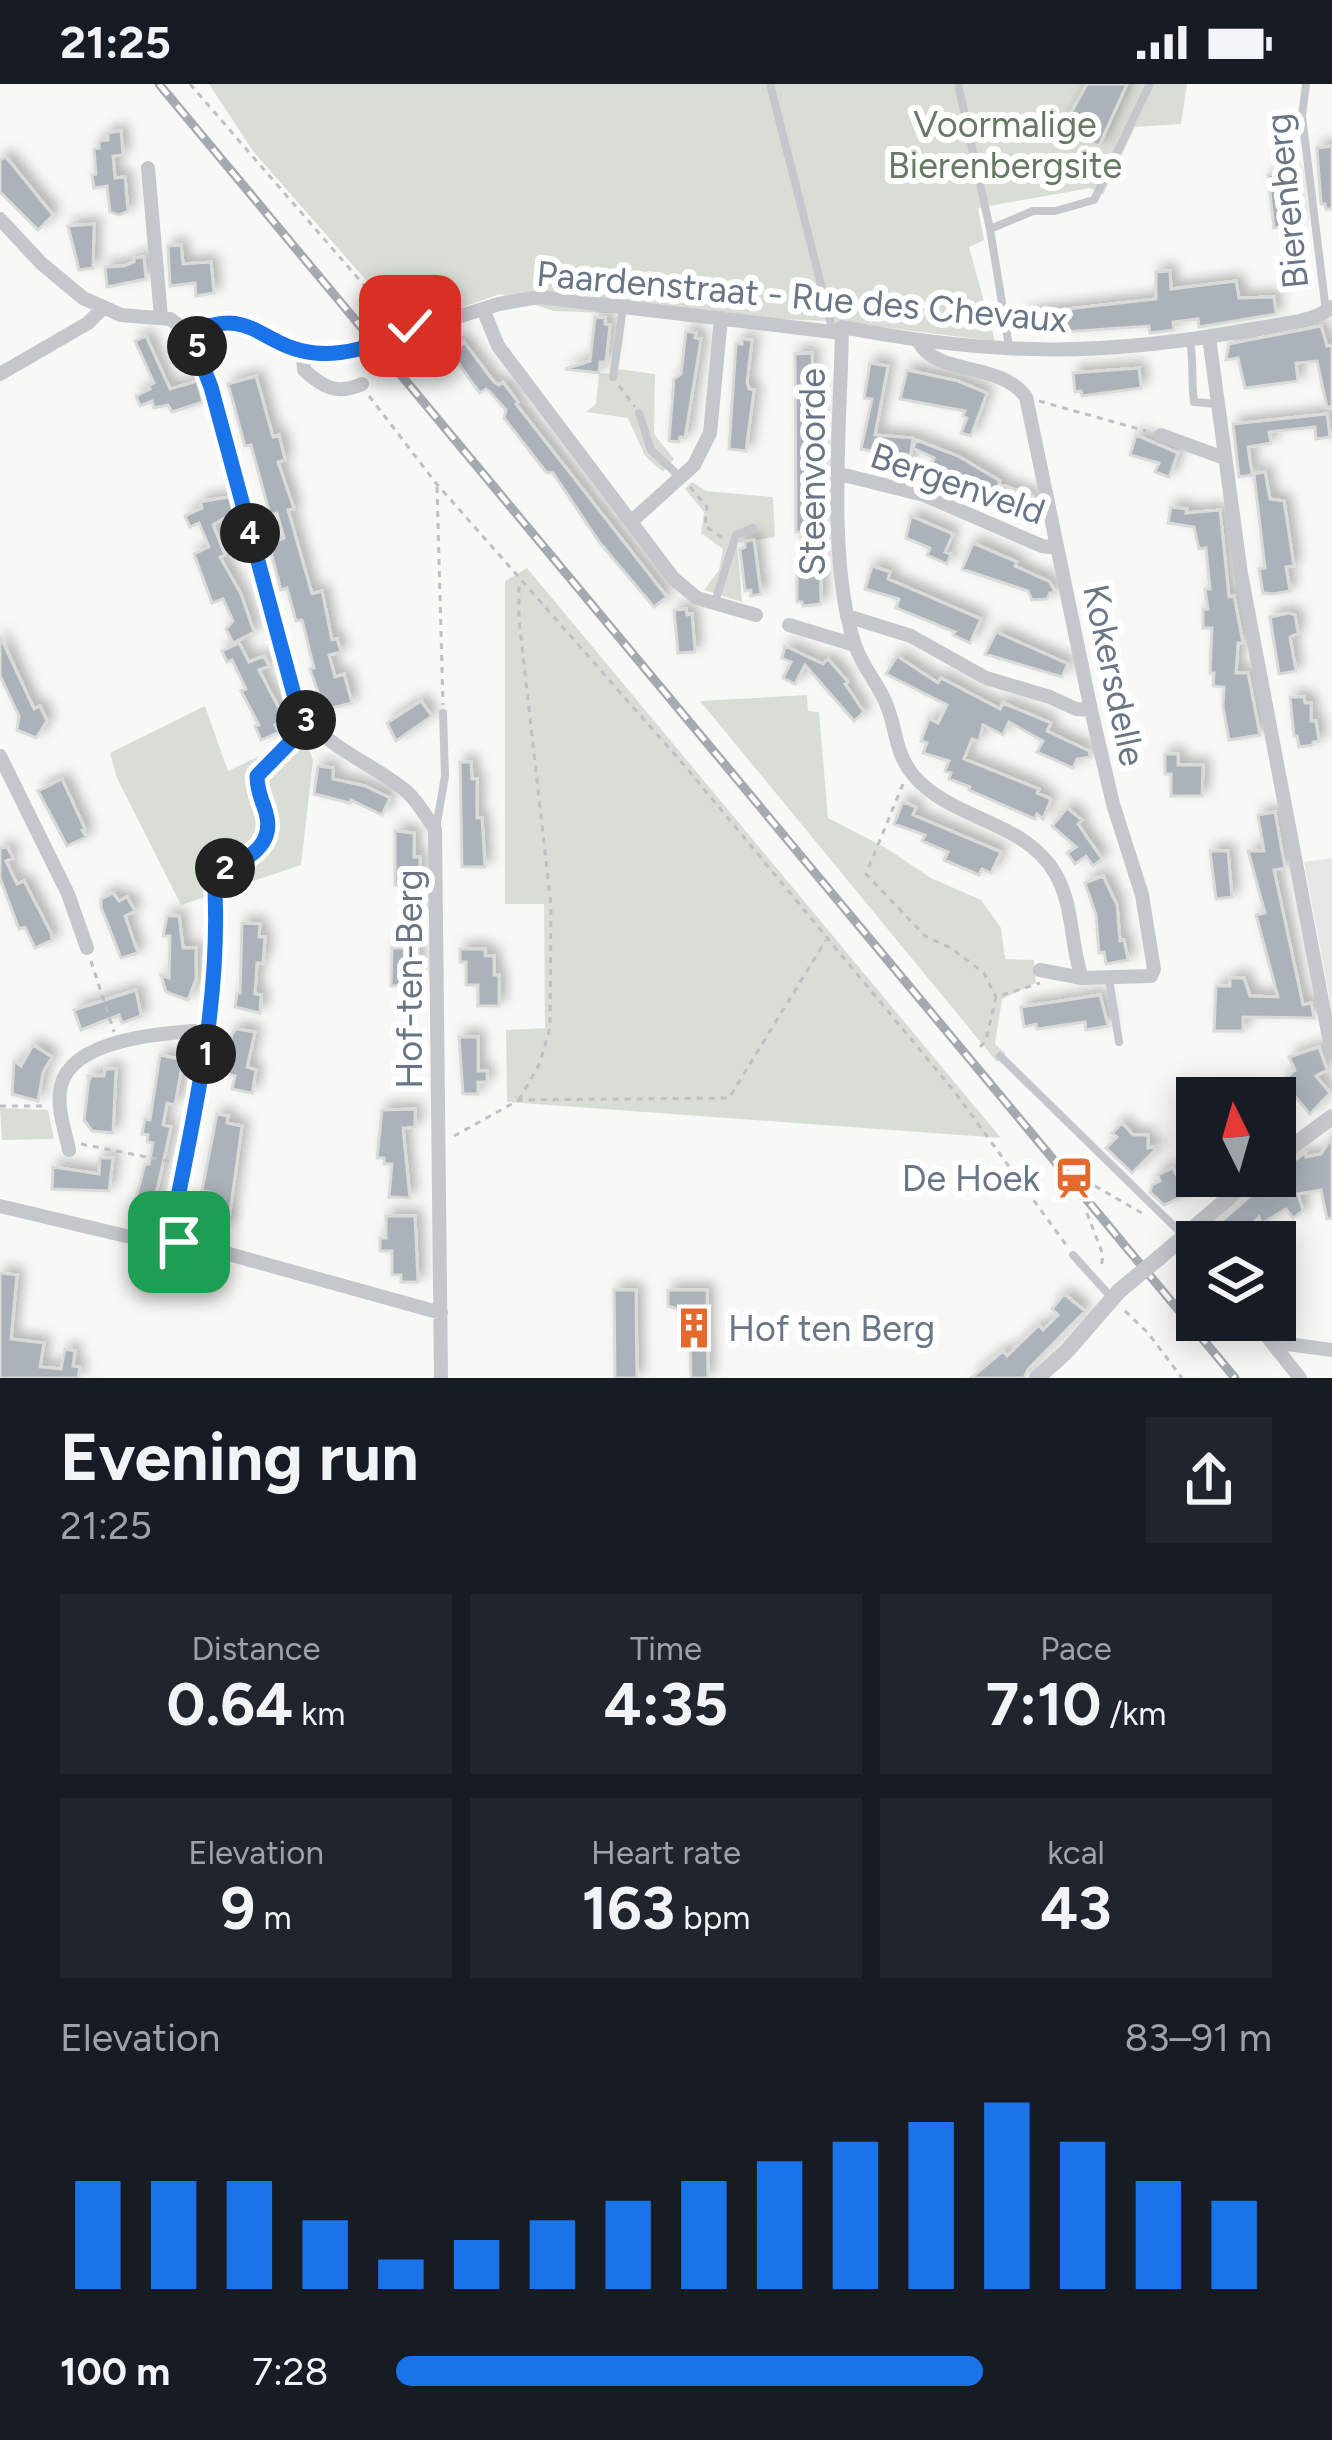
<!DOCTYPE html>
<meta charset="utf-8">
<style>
:root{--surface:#171b24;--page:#20242c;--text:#f1f3f6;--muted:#9ea1a6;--accent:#1a73e8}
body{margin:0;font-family:Figtree,sans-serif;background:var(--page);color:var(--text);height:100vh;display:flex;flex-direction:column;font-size:45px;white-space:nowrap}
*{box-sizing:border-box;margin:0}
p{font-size:39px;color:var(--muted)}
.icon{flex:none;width:66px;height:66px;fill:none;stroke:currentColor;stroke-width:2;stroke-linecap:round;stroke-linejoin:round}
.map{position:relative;height:1294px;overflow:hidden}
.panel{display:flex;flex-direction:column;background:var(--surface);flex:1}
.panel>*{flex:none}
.needle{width:78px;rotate:355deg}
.tools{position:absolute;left:1176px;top:993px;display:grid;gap:24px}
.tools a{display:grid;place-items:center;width:120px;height:120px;border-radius:0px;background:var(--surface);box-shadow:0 6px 30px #0003;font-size:60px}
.pin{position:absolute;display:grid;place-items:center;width:102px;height:102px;color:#fff;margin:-51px;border-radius:24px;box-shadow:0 6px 18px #0006}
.km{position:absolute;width:60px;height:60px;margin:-30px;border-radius:50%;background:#222;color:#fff;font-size:33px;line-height:60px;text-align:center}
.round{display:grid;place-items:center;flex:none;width:126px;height:126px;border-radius:0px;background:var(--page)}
.overview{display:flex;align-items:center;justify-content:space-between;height:204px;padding:0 60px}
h1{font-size:66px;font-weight:700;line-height:90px}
.metrics{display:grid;grid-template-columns:repeat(3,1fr);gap:18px;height:204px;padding:12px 60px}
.metrics div{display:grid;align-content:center;border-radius:0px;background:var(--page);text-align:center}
.metrics b{font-size:60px;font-weight:700}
.metrics small{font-size:33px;font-weight:400}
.metrics p{font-size:33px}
.chart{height:336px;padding:24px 60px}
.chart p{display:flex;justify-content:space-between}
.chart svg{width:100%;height:216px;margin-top:12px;stroke:var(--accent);stroke-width:6}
ul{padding:0 60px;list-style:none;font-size:39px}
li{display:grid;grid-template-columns:192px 144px 1fr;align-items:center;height:90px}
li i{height:30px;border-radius:15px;background:var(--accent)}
.status{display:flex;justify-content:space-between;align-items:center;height:84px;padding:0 60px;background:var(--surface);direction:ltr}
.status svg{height:33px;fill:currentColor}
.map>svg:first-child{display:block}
.built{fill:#e6e8e7}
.green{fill:#d8ded5}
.building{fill:#abb2b9;stroke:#dadbd8;stroke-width:3;filter:url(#shadow)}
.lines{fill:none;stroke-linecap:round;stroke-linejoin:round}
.path{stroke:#bec0c3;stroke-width:3;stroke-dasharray:6 6;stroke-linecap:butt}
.service{stroke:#c4c7cb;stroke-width:8}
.minor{stroke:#c4c7cb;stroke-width:14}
.tertiary{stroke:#c4c7cb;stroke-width:16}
.rail-casing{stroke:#a5aab1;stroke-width:9}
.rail{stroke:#fff;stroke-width:4.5;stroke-dasharray:14;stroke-linecap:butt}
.minor-bridge{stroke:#c4c7cb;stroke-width:14}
.tertiary-bridge{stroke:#c4c7cb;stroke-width:16}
.route-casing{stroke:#fff;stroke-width:24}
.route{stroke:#1a73e8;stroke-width:15}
.labels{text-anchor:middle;stroke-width:12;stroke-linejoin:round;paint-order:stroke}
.park-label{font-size:36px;fill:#657963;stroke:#fff}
.street-label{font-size:36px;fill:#687687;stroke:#fff}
.poi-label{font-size:36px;fill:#687687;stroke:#fff;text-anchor:end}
</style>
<div class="status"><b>21:25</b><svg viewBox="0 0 49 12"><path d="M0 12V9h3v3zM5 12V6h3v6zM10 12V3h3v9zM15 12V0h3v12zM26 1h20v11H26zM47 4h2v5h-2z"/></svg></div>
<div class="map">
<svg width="1332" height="1294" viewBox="0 0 1332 1294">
<defs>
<filter id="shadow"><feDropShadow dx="6" dy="-6" stdDeviation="6" flood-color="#0004"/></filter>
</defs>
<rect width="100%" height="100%" fill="#f8f9f6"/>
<path class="built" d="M1332 774V926L1304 778Z"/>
<path class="green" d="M209 0H1187L1181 40 1135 43 1103 111 1090 104 978 124 984 156 969 163 995 257 829 237 554 227 500 210 446 229 428 240 419 232 392 226 253 67Z
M618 285 655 290 654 350 674 375 663 388 645 372 628 334 586 328 596 320 599 289 617 290Z
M692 398 706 407 773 413 775 453 737 459 742 518 704 506 719 486 723 465 701 449 704 428 685 405Z
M527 484 1001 1054 507 1018 506 946 545 944 544 820H505V497Z
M807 611 808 627 819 628 828 734 886 764 931 794 981 816 1001 844 1005 875 1034 876 1036 899 1002 915 995 960 1006 970 997 978 700 617Z
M205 622 228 687 304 651 313 676 301 781 181 821 117 694 110 669Z
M0 1024 48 1026 54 1055 2 1056Z"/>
<path class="building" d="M1087 0H1127L1099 62 1062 45Z
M121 47 123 71 113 72 115 94 125 93 128 127 119 131 110 128 107 102 94 104 92 91 96 90 94 65 99 64V57L108 56V49Z
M1332 62V125H1326L1325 120H1321L1317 64Z
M6 73 53 131 38 146 0 108V76Z
M1290 88 1296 141 1274 144 1268 91Z
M94 140 93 184 79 186 68 142Z
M181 161 183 180 211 178 214 209 196 212 195 199 170 202 168 162Z
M144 173 146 195 107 203 105 183 124 182 134 178V174Z
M1170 187 1171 205 1236 197 1239 214 1274 213 1276 230 1199 243 1198 235 1173 238 1174 246 1150 249 1149 242 1063 248 1062 241 1026 248 1023 230 1156 215V188Z
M595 233 605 234V240L610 241 606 278H600L599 289 565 285 590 277Z
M1321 242 1327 262 1332 261V323H1327L1317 277 1296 279 1298 297 1245 304 1238 274 1226 276 1229 260Z
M686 247 696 249 695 254 701 255 685 354 680 353 679 358 669 357 674 295 681 290Z
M146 252 170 305 197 297 203 318 172 328 168 321 154 324 152 317 140 322 136 312 150 305 148 302 154 299 135 257Z
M742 255 752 256 747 299 749 305 754 306 746 367 729 365 736 260H742Z
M456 257 460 262 464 258 494 298 499 301 503 298 518 318 516 320 667 513 654 523 600 459 553 389 546 388 504 334 506 326 490 308 486 305 480 309 473 300 448 264Z
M812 269 813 301H817L818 309 821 520 803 522 802 518H797V472H801V448H796L795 270Z
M870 279 888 282 875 351 913 354 909 382 892 379 893 371 861 365 872 315 864 314Z
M1139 284 1141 304 1082 312 1081 307 1075 308 1073 289Z
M907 286 958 297 987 309 971 352 961 349 967 334 963 332 965 327 900 315Z
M256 292 273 353 279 351 285 376 278 378 294 425 288 426 312 510 322 507 332 556 337 555 341 568 329 571 335 593 344 590 352 619 324 626 310 585 314 584 302 536 296 537 287 504 281 506 269 461 284 454 277 429 270 431 251 361 245 362 228 300Z
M1327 330 1330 353 1316 355 1315 343 1269 348 1271 359 1248 363 1252 391 1239 393 1233 340Z
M1136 351 1178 369 1169 393 1155 388 1159 379 1130 371Z
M916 356 958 372 1000 397 999 400 1033 412 1038 425 1029 423 1026 433 928 390 934 374 913 364Z
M1265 388 1270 415 1284 417 1294 482 1286 483 1290 507 1273 510 1263 509 1259 485 1265 484 1254 390Z
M229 413 233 429 213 441 225 471 220 473 241 510 254 548 233 559 226 545 233 537 223 515 212 519 194 470 209 463 199 439 190 443 185 432 202 424 200 418Z
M1171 423 1187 425 1186 429 1220 426 1229 513 1234 512 1243 559H1238L1236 589H1248L1260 651 1229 656 1223 623 1224 603 1213 602 1214 589H1210L1212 544H1203V525H1208L1205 505H1210L1206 464 1199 465 1194 443 1168 439Z
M911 432 953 450 945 468 951 470 947 480 927 471 930 464 906 454Z
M754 456 761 510 751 512V506L745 507 740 465 745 463V457Z
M973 459 1017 478 1015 482 1050 498 1055 509H1050L1047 515 1032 516 1028 507 962 485Z
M872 482 890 488 888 495 981 535 970 559 953 551 955 548 896 524 899 515 865 505Z
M686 525 687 531 692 530 695 568 678 569 674 526Z
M1289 529 1295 531 1298 549 1290 553 1296 587 1279 590 1270 533Z
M996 548 1068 580 1062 593 985 570Z
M0 552 34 625 40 622 47 637 36 654 17 646 19 632 0 592Z
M239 559 249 578 264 572 269 582 259 586 285 636 275 641 279 648 261 656 255 642 259 641 241 607 246 605 232 576 227 578 222 567Z
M785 562 823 580 828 575 848 598 845 600 864 628 854 637 805 581 795 600 783 594 791 578 782 574Z
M897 572 938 599 941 594 1000 625 1003 619 1051 639 1047 647 1089 667 1090 673 1077 675 1073 684 1037 668 1043 657 1009 638 1003 651 983 641 979 657 972 655 964 675 1039 705 1037 709 1051 715 1043 735 1037 730 1035 735 969 706 970 703 949 695 951 689 945 687 949 677 923 669 927 659 921 657 929 635 938 639 947 621 886 590Z
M1290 613H1304L1305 619H1311V637H1316L1319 657 1313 658V661L1299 663 1297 652H1294Z
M421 617 432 632 396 657 387 639Z
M1165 670H1178V681H1203L1202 712H1171V690H1165Z
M460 678H471L472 695H477V734H482L485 783H462Z
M318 682 333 684V695L365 702 390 714 382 731 351 716 350 719 314 710Z
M62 695 85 745 82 746 86 753 67 762 38 707Z
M903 718 916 723 913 731 1001 768 991 789 982 785 979 791 944 776 948 768 922 757 925 751 894 740Z
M1067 724 1082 736 1078 740 1102 775 1093 782 1086 772 1075 780 1067 769 1076 763 1052 742Z
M1275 728 1285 784 1274 786 1303 921 1311 919 1314 934 1243 933V947H1214L1216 902H1230V894H1244L1250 912 1278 913 1256 831 1265 829 1248 767H1264L1258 731Z
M395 747 414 749V773H420V832L408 831 401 801H395Z
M7 763 13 774 6 777 17 800 24 797 51 849 52 856 35 864 25 843 19 845 0 794V764Z
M1210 767H1228L1232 813 1216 815Z
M1103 792 1117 821 1120 857 1124 856 1128 876 1106 880 1104 868 1099 869 1096 831 1085 799Z
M113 809 119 817 127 813 135 827 125 832 138 869 121 874 101 823V815Z
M167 832H179L183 864H196V895L188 916 166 908 161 891 169 894 170 852H163Z
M242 839 260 840 259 853H265L263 879H257L255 910 261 911 260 929 235 923 237 909H240Z
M392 864H418V893H413V901L391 902Z
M460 865H485V872H494V891H499V922H478V901H466V878H460Z
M136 906 141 932 122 939 119 931 81 946 74 926Z
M1100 911 1108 942 1086 946 1085 938 1037 945 1036 940 1024 943 1021 923Z
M236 945 255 948 247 983 256 986 252 1009 232 1005 235 992 224 989 232 950Z
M459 953H478V987H487V998H478V1010H463Z
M33 961 52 973 43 988 38 1017 12 1010 14 977 21 982Z
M1319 963 1327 986 1316 992 1330 1009 1310 1030 1282 997 1295 986 1289 973Z
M160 971 183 976 175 1021 167 1019 163 1041 171 1043 149 1142 129 1139 145 1080H149L153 1059 147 1058 148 1051 142 1050 145 1035 150 1036Z
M105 985H116L113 1049 92 1047 84 1036 89 994 91 996 88 992H104Z
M415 1025V1043L403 1044 410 1114 389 1113 392 1080H384V1074H377L382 1026Z
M217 1030 228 1032 227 1039 242 1042 228 1143 205 1139 210 1108 202 1107Z
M1122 1039 1133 1051H1148V1064L1159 1062 1132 1089 1106 1064 1117 1053 1112 1049Z
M1332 1053V1134L1327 1135 1321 1106 1298 1110 1303 1127 1293 1134 1286 1125 1261 1140 1259 1133 1233 1158 1201 1155 1249 1113 1282 1092 1279 1087 1305 1069 1306 1073 1321 1070Z
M100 1074H113L109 1107 52 1105 53 1083 99 1090Z
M1173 1084 1177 1092 1189 1086 1191 1092H1234L1212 1111 1205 1102 1164 1121 1150 1108 1152 1101 1160 1097 1158 1091Z
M386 1132H415L418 1198H401V1191H392V1167H380V1154H386Z
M0 1189 17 1191 11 1255 44 1259 40 1283 61 1285 65 1265 75 1267 73 1282 80 1283 78 1294H0Z
M614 1206H636L637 1294H615Z
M668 1206H707L708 1294H691L690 1263H681V1226L668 1222Z
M1064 1210 1085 1227 1028 1285 1024 1294H971L1003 1267 1007 1272 1039 1241 1043 1246 1058 1231 1052 1225Z"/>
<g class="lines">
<path class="path" d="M190 0 382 222 400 235
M619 302 635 323
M369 312 436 399 684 681 954 1007 1067 1162
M1039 317 1146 347
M437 403 443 621
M690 403 707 423 705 442 724 455
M903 700 866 790 925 852 951 864 984 889 996 913
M216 809 214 787C241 779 276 764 266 729 262 715 257 708 257 692L301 649
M91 877 114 948
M980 963 986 956 996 913 1040 899
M519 1016 540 979 550 943 551 821 519 536V498
M0 1022H46
M454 1052 519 1016 729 1014 826 856
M81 1060 172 1078
M1095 1102 1147 1132
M1087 1129 1103 1171 1101 1184
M1125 1227 1148 1249 1182 1294"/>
<path class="service" d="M770 0 833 248
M958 0 990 145
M1306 0 1302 32 1326 227
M1190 257C1194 279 1191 296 1194 318L1217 320
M1009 262 990 145 1033 127H1055L1094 116 1150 0
M613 293 623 224
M639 329 651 366 679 392
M715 518 736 451 753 444
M436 744 445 692 443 629
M1109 895 1119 958
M1000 972 1183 1151
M1073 1171 1111 1213"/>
<path class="minor" d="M148 84 161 233
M0 135 41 179 83 214 121 231 170 235 190 249 211 303 296 618C322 664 367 675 406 707 418 717 426 733 435 745L441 1294
M483 225 498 262 674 495 697 514 756 531
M842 243C841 335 826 475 855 561 862 582 876 597 885 617 897 643 894 669 914 692 953 737 1024 736 1055 789 1074 821 1070 860 1082 894
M190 249C255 219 269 272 331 270
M1209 253 1241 490 1332 969
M390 254 499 220 539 213 833 248 842 243C991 272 1104 273 1253 245 1278 240 1312 239 1332 223
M919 258C936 292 1000 277 1026 313L1091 626 1113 720 1142 811 1154 885 1151 892 1082 894 1040 886
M303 267 304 286C324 304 337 311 362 300
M0 290 88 239 102 225
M1161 351 1224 374
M840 390 924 411 1042 462 1057 464
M633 436 694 381 710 349 721 234
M847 532 911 552 986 594 1050 613 1076 625 1091 626
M789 541 855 561
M0 672 68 810 87 864
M69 1066C65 1046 56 1023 61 1002 72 953 171 948 211 946
M0 1122 168 1162 186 1152
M1183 1151 1197 1168
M186 1152 177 1128 178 1113 211 946 217 823
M186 1152 207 1164 441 1229
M1254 1236 1300 1294
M1273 1258 1332 1266"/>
<path class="tertiary" d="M1275 1075 1332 1033
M1160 1173 1254 1092
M1037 1294 1066 1268 1119 1207"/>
<g class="rail-casing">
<path id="rail" d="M159 0 1235 1294"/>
</g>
<use href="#rail" class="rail"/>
<path class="minor-bridge" d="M331 270 390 254"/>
<path class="tertiary-bridge" d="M1119 1207 1160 1173"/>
</g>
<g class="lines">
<g class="route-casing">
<path id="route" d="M179 1158 186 1152 178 1128V1113C200 1004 222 899 214 787 241 780 276 764 266 729 262 715 257 708 257 692L308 640 296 618 211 303 190 249C253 220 259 263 315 269 352 273 391 254 426 244L410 242"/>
</g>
<use href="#route" class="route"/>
</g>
<defs>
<g id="station-bare" transform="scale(3.24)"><path d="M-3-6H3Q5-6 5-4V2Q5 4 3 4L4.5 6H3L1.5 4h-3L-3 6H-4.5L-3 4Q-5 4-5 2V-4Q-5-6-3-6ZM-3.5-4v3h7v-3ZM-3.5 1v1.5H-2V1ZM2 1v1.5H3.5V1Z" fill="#e36a2c" stroke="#fff" stroke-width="2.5" paint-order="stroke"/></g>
<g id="building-bare" transform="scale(3.24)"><path d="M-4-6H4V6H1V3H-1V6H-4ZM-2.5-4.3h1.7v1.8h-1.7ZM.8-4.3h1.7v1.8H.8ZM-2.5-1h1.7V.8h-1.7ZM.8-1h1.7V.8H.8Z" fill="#e36a2c" stroke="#fff" stroke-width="2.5" paint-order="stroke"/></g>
</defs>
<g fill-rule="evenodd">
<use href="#station-bare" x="1074" y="1094"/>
<use href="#building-bare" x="694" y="1244"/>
</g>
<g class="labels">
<g class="park-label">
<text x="1005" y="53">Voormalige<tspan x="1005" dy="41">Bierenbergsite</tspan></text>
</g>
<g class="street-label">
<text transform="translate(1286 117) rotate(-96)" y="13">Bierenberg</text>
<text transform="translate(802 212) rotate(5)" y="13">Paardenstraat - Rue des Chevaux</text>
<text transform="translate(812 388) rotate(-90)" y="13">Steenvoorde</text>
<text transform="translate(958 399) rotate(19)" y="13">Bergenveld</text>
<text transform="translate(1115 591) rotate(78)" y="13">Kokersdelle</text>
<text transform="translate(409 895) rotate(-90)" y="13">Hof-ten-Berg</text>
</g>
<g class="poi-label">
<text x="1040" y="1107">De Hoek</text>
<text x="728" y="1257" text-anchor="start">Hof ten Berg</text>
</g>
</g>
</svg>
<div class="tools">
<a><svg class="needle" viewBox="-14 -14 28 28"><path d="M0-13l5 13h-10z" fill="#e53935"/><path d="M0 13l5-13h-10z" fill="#9ea1a6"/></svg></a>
<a><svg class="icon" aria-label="layers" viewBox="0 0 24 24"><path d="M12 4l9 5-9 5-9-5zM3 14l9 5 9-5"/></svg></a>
</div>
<div class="pin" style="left:179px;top:1158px;background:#1e9e55"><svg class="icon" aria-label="arrive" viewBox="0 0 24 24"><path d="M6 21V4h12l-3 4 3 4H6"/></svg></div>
<div class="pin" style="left:410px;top:242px;background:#d93025"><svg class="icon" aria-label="check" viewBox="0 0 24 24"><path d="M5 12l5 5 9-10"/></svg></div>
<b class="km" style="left:206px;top:970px">1</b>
<b class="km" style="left:225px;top:784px">2</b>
<b class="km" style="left:306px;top:636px">3</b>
<b class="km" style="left:250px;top:449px">4</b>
<b class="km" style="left:197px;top:262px">5</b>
</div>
<section class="panel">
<div class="overview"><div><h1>Evening run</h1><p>21:25</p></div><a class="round"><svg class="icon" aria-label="share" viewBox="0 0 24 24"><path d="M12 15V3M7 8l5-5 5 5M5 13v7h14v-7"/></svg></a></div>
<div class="metrics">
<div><p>Distance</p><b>0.64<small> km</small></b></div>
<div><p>Time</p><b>4:35</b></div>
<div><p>Pace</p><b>7:10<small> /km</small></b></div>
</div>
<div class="metrics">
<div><p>Elevation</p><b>9<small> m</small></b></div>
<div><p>Heart rate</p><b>163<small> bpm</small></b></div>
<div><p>kcal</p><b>43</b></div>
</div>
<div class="chart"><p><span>Elevation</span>83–91 m</p>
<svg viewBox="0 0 160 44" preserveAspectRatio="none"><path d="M5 44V22M15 44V22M25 44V22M35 44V30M45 44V38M55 44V34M65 44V30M75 44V26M85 44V22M95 44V18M105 44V14M115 44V10M125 44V6M135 44V14M145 44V22M155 44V26"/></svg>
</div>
<ul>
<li><b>100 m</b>7:28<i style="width:67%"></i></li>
</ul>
</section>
